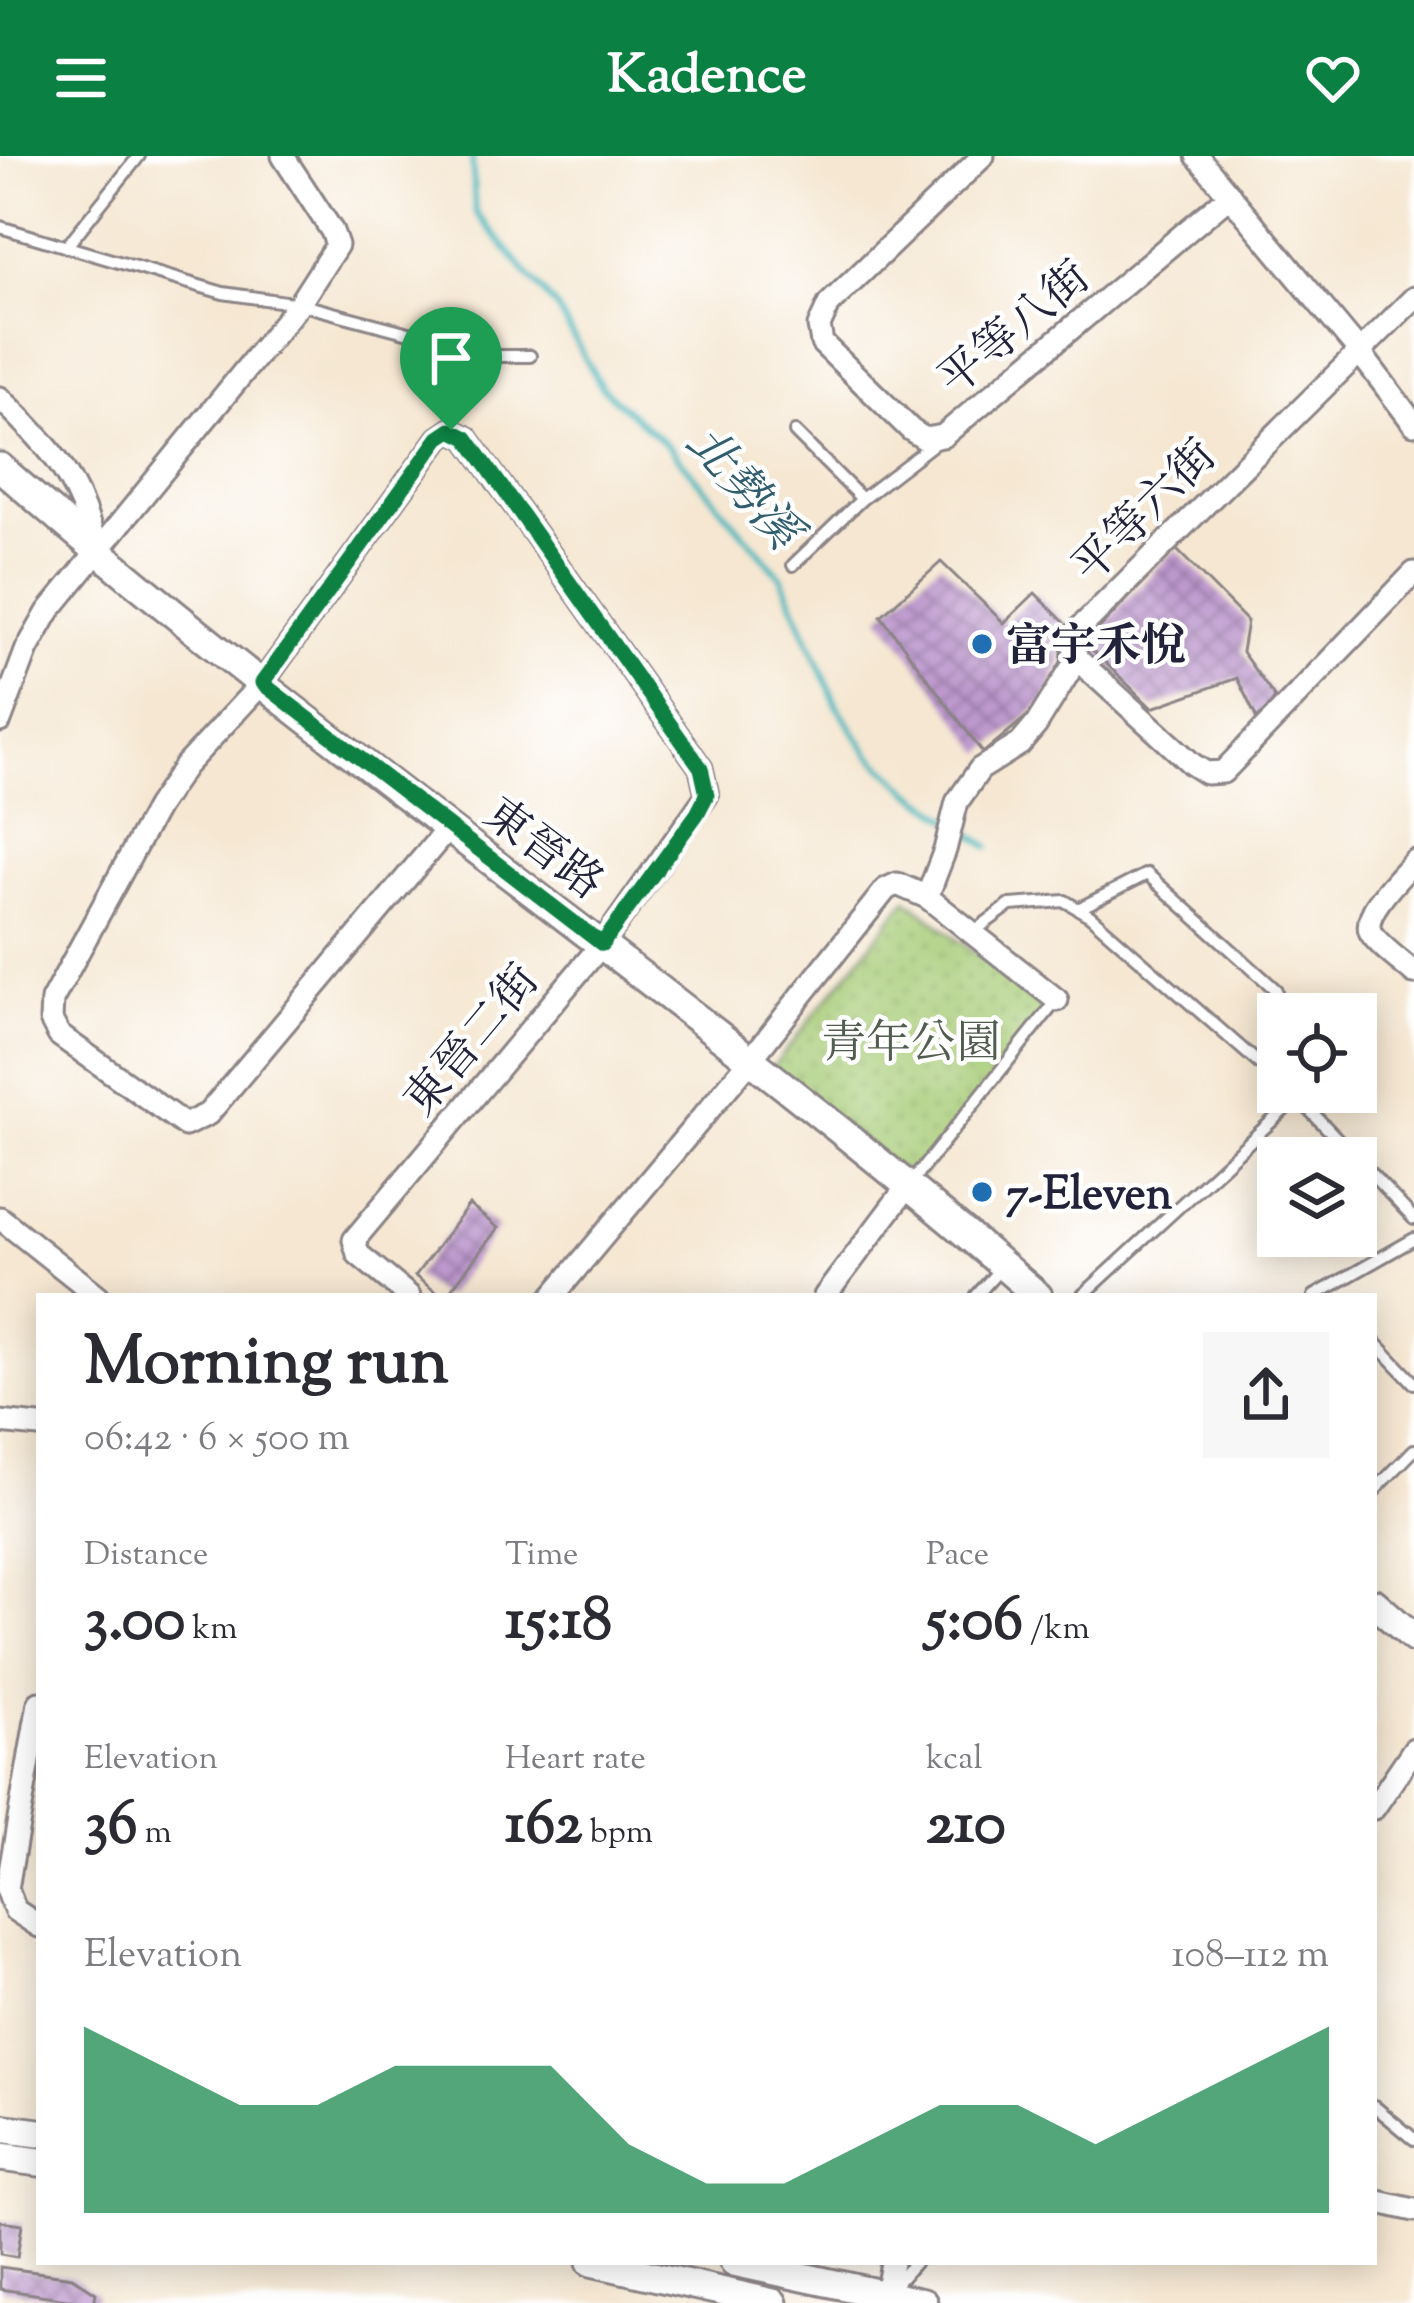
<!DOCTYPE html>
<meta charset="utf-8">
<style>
:root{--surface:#fff;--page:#f7f7f7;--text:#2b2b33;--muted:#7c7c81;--accent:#0b8043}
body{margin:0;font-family:"Sorts Mill Goudy","Noto Serif TC",serif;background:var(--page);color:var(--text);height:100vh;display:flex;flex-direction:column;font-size:45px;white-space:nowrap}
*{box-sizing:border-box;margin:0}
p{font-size:39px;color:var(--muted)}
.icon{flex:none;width:66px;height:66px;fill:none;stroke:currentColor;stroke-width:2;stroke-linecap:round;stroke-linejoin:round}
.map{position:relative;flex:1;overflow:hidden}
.details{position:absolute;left:36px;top:1137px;width:1341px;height:972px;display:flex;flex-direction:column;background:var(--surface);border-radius:0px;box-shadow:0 6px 30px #0003}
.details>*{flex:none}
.fabs{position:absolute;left:1257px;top:837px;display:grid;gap:24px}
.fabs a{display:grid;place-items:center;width:120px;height:120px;border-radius:0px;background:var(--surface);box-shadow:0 6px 30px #0003;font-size:60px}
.pin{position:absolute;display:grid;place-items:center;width:102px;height:102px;color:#fff;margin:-123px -51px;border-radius:50% 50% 50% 0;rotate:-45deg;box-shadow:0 0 12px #0007}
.pin .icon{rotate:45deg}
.round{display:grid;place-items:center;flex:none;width:126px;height:126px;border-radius:0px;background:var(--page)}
.head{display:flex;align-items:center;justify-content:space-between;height:204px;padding:0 48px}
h1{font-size:66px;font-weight:700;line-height:90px}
.metrics{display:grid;grid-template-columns:repeat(3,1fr);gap:18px;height:204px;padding:12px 48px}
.metrics div{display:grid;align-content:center}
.metrics b{font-size:60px;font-weight:700}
.metrics small{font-size:33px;font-weight:400}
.metrics p{font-size:33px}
.chart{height:336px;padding:24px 48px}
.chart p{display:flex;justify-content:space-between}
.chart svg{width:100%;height:216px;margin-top:12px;fill:var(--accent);opacity:.7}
header{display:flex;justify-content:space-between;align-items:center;height:156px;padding:0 48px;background:var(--accent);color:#fff;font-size:54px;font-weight:700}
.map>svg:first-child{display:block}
.grass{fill:url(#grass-dots);stroke:#647658;stroke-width:3}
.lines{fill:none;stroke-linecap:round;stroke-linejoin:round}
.stream{stroke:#48b7be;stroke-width:6}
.building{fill:url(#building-cross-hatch)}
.service-casing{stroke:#8c8486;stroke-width:16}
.minor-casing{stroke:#8c8486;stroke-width:27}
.tertiary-casing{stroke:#8c8486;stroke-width:33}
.service{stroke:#fff;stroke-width:10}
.minor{stroke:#fff;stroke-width:21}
.tertiary{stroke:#fff;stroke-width:27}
.route-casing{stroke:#fff;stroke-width:24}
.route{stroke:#0b8043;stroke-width:15}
.poi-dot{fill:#1f6fb2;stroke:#fff;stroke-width:4.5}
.labels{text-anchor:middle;stroke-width:9;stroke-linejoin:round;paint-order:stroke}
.street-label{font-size:45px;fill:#22223b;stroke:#fff}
.poi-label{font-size:45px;font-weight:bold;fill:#22223b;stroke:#fff;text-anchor:start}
.park-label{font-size:45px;fill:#505d4f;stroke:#fff}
.water-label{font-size:48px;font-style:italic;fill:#315e6f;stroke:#fff}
</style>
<header><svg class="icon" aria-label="menu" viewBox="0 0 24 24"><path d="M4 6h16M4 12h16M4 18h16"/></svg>Kadence<svg class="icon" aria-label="heart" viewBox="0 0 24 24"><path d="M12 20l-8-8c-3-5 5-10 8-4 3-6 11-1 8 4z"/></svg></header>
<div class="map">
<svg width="1414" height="2147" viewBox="0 0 1414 2147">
<defs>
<pattern id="grass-dots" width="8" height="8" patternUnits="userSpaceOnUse" patternTransform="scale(3)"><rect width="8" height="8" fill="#a6cb75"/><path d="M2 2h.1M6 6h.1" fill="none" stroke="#8fae66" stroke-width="1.8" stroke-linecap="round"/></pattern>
<pattern id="building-cross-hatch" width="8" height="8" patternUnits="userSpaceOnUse" patternTransform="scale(3)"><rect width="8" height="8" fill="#be99ce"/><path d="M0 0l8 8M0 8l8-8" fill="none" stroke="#9a7ca8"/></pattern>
</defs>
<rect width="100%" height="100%" fill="#fff"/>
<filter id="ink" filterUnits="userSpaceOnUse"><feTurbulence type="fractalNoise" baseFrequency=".00833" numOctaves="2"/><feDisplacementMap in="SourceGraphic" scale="24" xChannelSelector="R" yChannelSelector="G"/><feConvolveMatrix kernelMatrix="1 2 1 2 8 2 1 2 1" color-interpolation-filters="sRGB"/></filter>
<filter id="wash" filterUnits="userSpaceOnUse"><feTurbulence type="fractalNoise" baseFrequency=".004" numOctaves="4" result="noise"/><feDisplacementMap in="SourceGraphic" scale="48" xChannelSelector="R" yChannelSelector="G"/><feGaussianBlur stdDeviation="2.7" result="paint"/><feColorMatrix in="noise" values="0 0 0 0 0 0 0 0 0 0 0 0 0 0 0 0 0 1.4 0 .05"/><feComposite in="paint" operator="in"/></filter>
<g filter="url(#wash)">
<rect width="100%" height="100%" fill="#f5e7d2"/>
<path class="grass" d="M907 743 1050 857 915 1027 771 913Z"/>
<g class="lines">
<path class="stream" d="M472 0 475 56 558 154 602 232 669 291 782 422 837 550 869 598 910 635 989 691"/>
</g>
<g id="blocks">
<path class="building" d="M1176 393 1247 465 1242 496 1275 542 1258 565 1237 522 1152 552 1085 487Z
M941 406 1004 467 1035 437 1064 466 1061 508 1045 545 983 597 881 460Z
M469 1049 498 1072 446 1140H441L415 1120Z
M0 2065 22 2068 17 2101 0 2098Z
M0 2111 72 2121 96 2137 94 2147 0 2133Z"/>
</g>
</g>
<g filter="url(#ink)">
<use href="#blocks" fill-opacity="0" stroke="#8c8486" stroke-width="3"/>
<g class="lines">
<g class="service-casing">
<path id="service" d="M0 71 223 137 299 148 496 200H530
M66 91 139 0
M795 276 862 343
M793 409 862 343 936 286
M1078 753 1147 718 1276 834
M973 776 1010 749 1065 745 1090 760 1278 924
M1292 936 1356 1002
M1356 1002 1414 1063
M909 1029 1057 844
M976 1140 1001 1112
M1082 1140 1298 941
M1314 1140 1414 1083
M1374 1185 1414 1227
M1374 1335 1414 1294
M1374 1950 1414 1983
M891 2133 915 2106"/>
</g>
<g class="minor-casing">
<path id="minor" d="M983 0 829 148 819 170 822 187 911 274 925 283 943 280 1230 39
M1197 0 1358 194 1414 268
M1414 142 1078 474 1073 488 1077 503 1192 608 1206 617 1223 616 1414 417
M0 242C51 291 81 325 96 395
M0 565 27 493 48 456 299 148 337 89 332 75 283 0
M1414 705C1402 719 1360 758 1371 777 1380 791 1401 805 1414 817
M927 741 945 694 957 646 980 613 1020 588 1036 569 1077 503
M0 1062 98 1140
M409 1140 358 1098 354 1084 602 788 707 639 701 612 467 282 451 274 439 282 262 527 185 610 157 651 52 844 51 864 59 879 185 969 208 958 449 671
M553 1140 752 902 886 733 897 728 927 741 1057 844
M825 1140 907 1031
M0 1266 39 1270
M39 1547 7 1733 15 1754 39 1770
M1374 1652 1414 1593
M1374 2045 1414 2054
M885 2147 892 2106"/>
</g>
<g class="tertiary-casing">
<path id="tertiary" d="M0 311C332 604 705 848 1038 1140
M1374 1447 1414 1482
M0 1972 39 1977
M0 2001 39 2006
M591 2106 773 2147
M734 2106 923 2147"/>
</g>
<use href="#service" class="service"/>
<use href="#minor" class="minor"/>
<use href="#tertiary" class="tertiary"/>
</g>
</g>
<g class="lines" filter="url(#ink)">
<g class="route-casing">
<path id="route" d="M451 274 467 282 701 612 707 639 697 658 602 788 262 527 439 282Z"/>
</g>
<use href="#route" class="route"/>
</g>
<g class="poi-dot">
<circle cx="982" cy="488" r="12"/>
<circle cx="982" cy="1036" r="12"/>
</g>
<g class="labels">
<g class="street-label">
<text transform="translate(1013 171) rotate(-40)" y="16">平等八街</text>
<text transform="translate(1143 354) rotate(-45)" y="16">平等六街</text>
<text transform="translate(545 691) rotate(37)" y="16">東晉路</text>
<text transform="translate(470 883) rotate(-50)" y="16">東晉二街</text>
</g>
<g class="poi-label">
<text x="1006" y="504">富宇禾悅</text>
<text x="1006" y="1052">7-Eleven</text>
</g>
<g class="park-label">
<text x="911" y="901">青年公園</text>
</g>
<g class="water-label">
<text transform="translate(745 330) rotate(49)" y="17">北勢溪</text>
</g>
</g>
</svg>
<div class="fabs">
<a><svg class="icon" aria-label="locate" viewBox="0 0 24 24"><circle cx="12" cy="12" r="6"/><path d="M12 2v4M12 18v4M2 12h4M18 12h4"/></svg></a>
<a><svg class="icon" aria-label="layers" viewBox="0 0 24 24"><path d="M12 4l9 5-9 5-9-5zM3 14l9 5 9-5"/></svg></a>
</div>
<div class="pin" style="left:451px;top:274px;background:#1e9e55"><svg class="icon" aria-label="arrive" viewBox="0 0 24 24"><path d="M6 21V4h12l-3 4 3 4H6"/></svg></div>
<section class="details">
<div class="head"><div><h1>Morning run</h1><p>06:42 · 6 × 500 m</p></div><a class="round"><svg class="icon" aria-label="share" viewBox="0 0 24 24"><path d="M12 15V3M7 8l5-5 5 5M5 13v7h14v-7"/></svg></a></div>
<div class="metrics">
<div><p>Distance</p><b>3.00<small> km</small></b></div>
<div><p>Time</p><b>15:18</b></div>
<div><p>Pace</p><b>5:06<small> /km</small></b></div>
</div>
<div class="metrics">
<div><p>Elevation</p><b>36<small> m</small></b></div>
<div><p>Heart rate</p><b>162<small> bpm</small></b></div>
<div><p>kcal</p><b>210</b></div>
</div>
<div class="chart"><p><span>Elevation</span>108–112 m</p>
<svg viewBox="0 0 160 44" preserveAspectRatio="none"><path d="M0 44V6L10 14L20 22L30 22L40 14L50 14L60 14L70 30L80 38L90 38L100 30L110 22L120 22L130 30L140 22L150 14L160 6V44z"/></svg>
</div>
</section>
</div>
